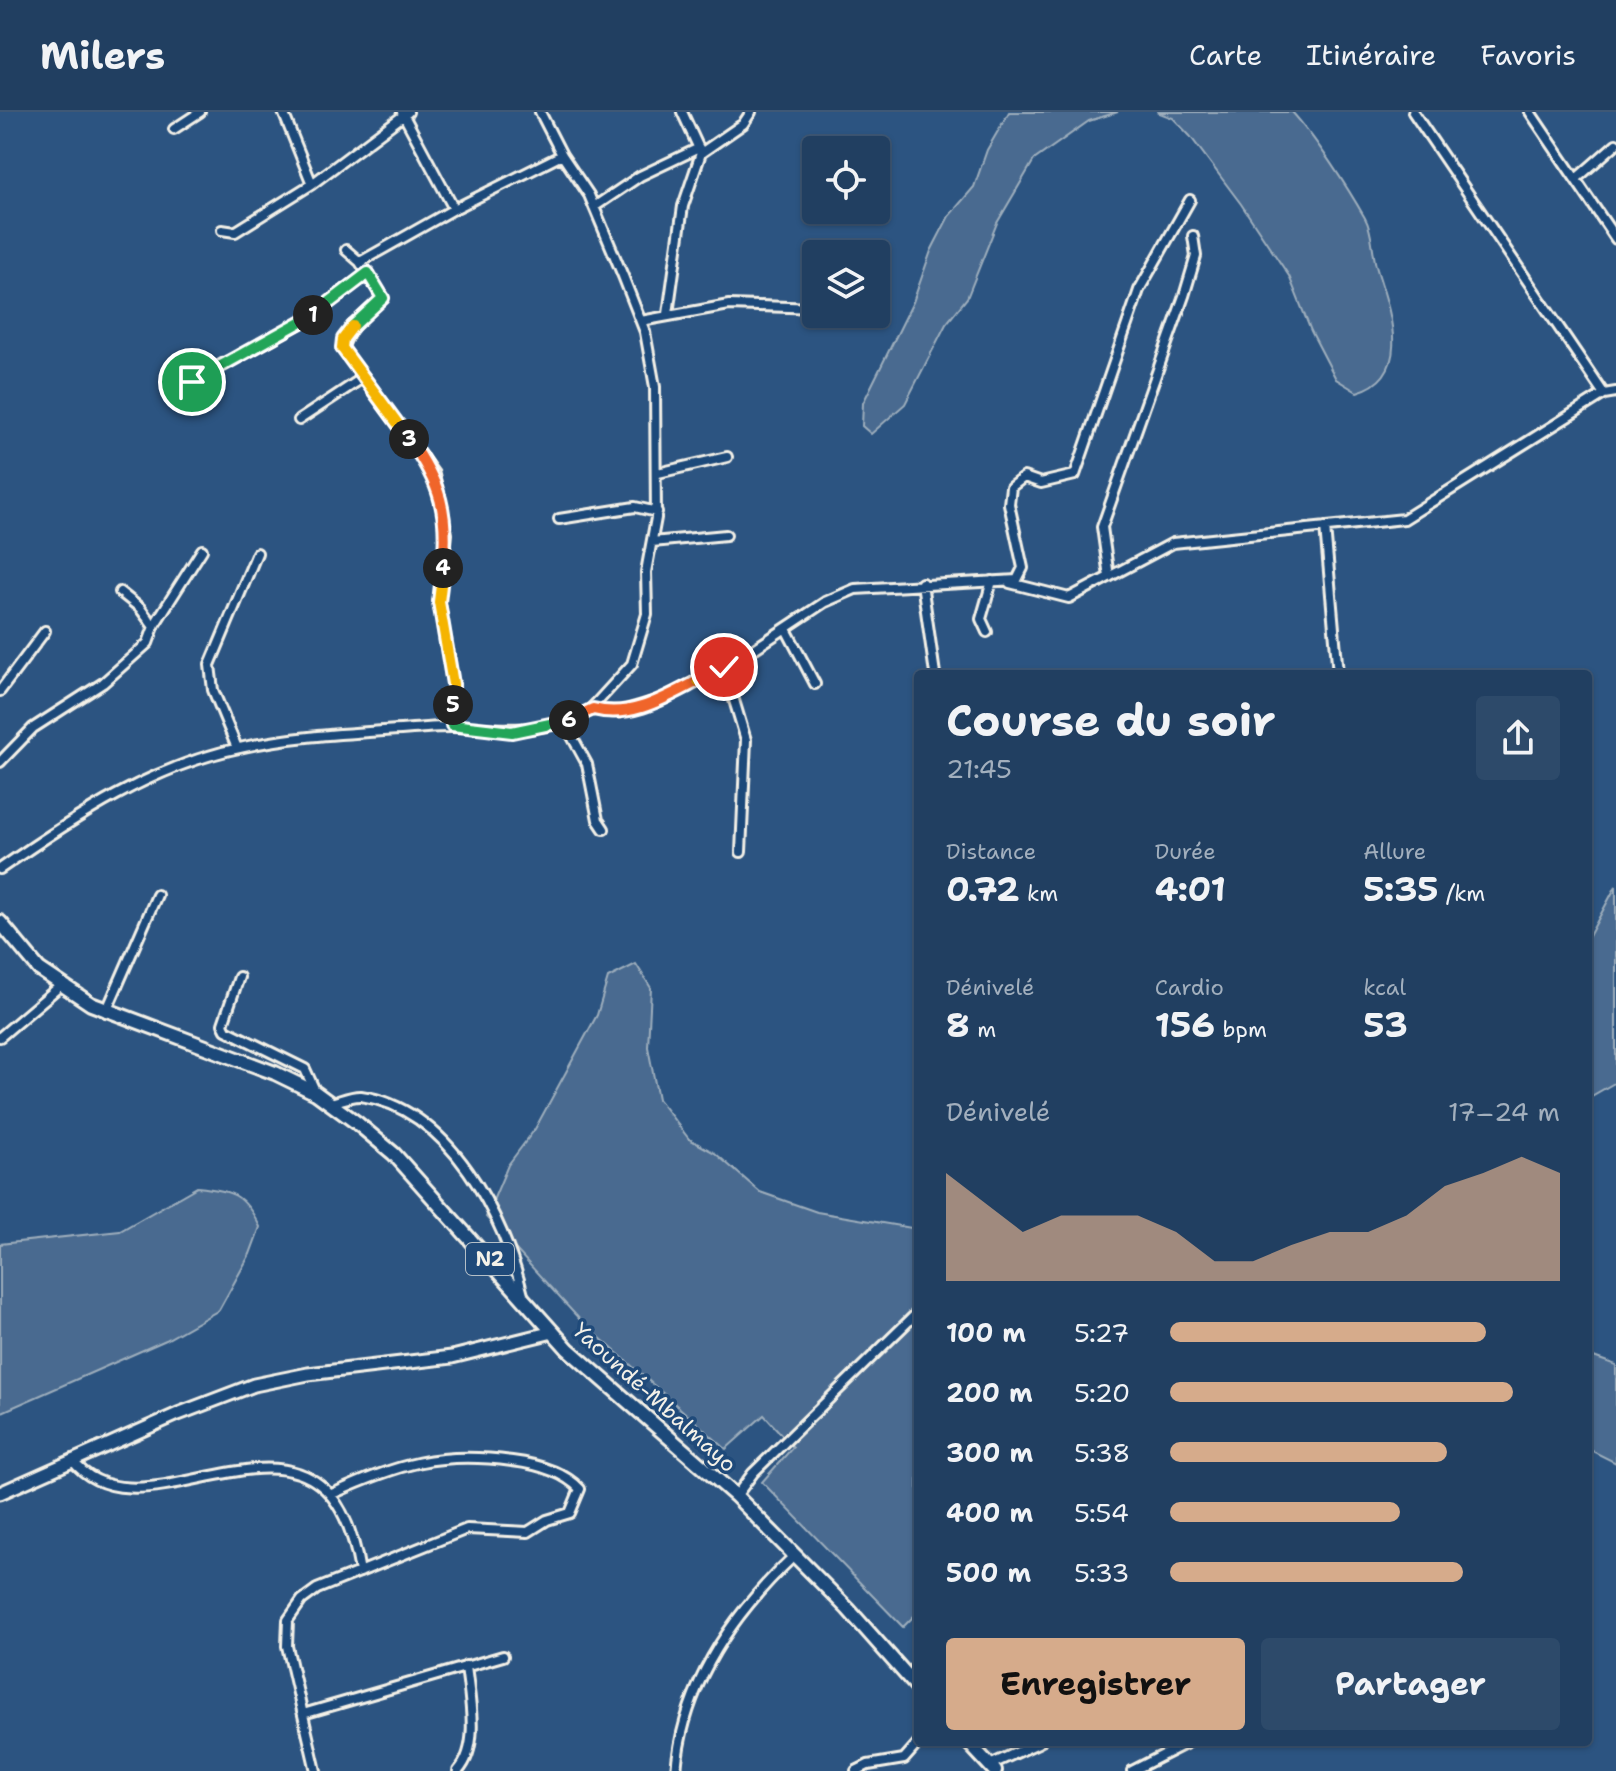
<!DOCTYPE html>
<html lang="fr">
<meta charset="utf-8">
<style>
:root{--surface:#213f61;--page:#2d4a6a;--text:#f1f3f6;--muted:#a2afbd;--line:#3e5876;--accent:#d6ab8b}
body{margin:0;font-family:"Shantell Sans",sans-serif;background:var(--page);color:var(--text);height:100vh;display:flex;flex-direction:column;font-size:30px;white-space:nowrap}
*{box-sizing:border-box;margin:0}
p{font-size:26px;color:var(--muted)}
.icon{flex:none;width:44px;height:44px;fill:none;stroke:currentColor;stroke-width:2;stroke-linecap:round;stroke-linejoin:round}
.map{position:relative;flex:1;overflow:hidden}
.sheet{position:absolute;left:914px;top:558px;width:678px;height:1076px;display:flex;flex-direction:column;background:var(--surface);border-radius:8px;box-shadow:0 2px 6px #0004,0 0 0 2px var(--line)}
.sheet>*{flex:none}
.controls{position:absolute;left:802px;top:24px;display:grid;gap:16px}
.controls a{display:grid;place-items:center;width:88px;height:88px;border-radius:8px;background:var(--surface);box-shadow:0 2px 6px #0004,0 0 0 2px var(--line);font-size:40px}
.pin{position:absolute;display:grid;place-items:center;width:68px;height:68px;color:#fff;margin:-34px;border:4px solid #fff;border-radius:50%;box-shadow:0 2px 8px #0007}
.km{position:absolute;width:40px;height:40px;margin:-20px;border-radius:50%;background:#222;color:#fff;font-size:22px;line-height:40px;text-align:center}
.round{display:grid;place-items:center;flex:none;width:84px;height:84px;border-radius:8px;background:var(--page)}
.summary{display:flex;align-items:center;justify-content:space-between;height:136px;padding:0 32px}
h1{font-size:44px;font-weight:700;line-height:60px}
.stats{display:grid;grid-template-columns:repeat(3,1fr);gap:12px;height:136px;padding:8px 32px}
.stats div{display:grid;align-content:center}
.stats b{font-size:34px;font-weight:700}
.stats small{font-size:22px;font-weight:400}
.stats p{font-size:22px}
.chart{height:224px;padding:16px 32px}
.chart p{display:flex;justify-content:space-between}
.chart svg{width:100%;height:144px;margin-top:8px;fill:var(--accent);opacity:.7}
.primary-button{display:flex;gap:16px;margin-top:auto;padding:16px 32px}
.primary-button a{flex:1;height:92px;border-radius:8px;background:var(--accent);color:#111;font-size:32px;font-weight:700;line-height:92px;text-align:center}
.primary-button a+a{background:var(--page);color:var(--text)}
ul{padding:0 32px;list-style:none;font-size:26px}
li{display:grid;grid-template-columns:128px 96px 1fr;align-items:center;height:60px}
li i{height:20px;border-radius:10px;background:var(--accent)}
header{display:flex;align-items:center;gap:48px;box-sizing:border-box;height:112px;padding:0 40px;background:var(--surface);border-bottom:2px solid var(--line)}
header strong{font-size:38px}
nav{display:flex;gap:44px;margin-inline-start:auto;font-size:28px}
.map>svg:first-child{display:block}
.green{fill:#496b90;stroke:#9eaebc;stroke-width:2}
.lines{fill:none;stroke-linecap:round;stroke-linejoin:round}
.minor-casing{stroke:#f4f1e8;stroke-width:14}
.secondary-casing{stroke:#f4f1e8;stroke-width:17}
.trunk-casing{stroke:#f4f1e8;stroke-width:18}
.minor{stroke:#1f4a7a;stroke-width:8}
.secondary{stroke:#1f4a7a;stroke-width:11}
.trunk{stroke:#1f4a7a;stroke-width:12}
.split-1-casing{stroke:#fff;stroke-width:16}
.split-2-casing{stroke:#fff;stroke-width:16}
.split-3-casing{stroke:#fff;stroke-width:16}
.split-4-casing{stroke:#fff;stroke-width:16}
.split-5-casing{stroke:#fff;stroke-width:16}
.split-6-casing{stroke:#fff;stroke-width:16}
.split-7-casing{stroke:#fff;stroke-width:16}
.split-8-casing{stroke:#fff;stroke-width:16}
.split-1{stroke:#22a559;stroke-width:10}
.split-2{stroke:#22a559;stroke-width:10}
.split-3{stroke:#f5b400;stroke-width:10}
.split-4{stroke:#f0652b;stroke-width:10}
.split-5{stroke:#f5b400;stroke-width:10}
.split-6{stroke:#22a559;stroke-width:10}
.split-7{stroke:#f0652b;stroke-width:10}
.split-8{stroke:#f5b400;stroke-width:10}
.labels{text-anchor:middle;stroke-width:7;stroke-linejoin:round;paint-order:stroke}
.shield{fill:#1f4a7a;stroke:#b4bfc7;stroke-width:2}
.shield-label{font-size:20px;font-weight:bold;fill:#f4f1e8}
.street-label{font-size:22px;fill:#f4f1e8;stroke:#1f4a7a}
</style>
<header>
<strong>Milers</strong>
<nav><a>Carte</a><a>Itinéraire</a><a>Favoris</a></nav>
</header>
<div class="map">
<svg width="1616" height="1659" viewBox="0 0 1616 1659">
<rect width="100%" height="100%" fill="#2c5481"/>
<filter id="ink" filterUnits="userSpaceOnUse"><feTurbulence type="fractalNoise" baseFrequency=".0125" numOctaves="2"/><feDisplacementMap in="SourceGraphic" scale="16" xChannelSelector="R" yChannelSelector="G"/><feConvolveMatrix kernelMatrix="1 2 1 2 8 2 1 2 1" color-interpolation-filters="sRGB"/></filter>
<g filter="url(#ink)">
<path class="green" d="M1009 0H1118L1089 9 1034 48 997 111 967 186 946 212 905 292 871 322 862 314 863 291 913 190 931 139 949 104 974 75 987 38Z
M1157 0H1292C1315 25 1348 76 1365 106 1373 120 1372 139 1376 154 1388 195 1416 263 1357 280L1336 267 1311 219 1289 164 1241 92 1190 24 1173 6Z
M1616 774V970L1588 986V826Z
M636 852 651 876 648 935 658 987 689 1027 715 1041 760 1080 817 1100 918 1117V1500L903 1515 762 1370 793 1335 764 1303 726 1337 582 1210 486 1105 508 1053 535 1017 597 903 608 866Z
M197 1075C232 1079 244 1081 260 1115L250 1142 219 1198 166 1228 0 1301V1132L120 1119Z
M1588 1243 1616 1253V1351L1588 1337Z"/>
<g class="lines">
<g class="minor-casing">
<path id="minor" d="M283 0 312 72 408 0
M402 0 454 97
M540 0 562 43 589 83 623 164 645 220 655 275 656 406 646 460 647 502 632 552 589 599
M1413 0 1604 282
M1530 0 1616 127
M174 17 200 0
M701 41 743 12 751 0
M1576 67 1616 32
M594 95 640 64 699 36
M222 118 235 120 312 72
M346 138 360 150 383 186 352 215 342 236 434 362 447 422 439 490 453 572 452 613
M360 150 454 97 562 43
M668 202 683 94 701 41 682 0
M641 209 729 193 816 196
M192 270 306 208 368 161
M299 308 364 265
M658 361 727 345
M559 407 635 395 657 400
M1325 415 1338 562
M652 430 726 423
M1109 465 1102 415 1184 184 1196 144 1193 124
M922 471 935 562
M1010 471 1069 486 1173 431 1404 407 1604 282 1616 280
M120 480 140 496 154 515
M786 517 815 572
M987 520 981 507 992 469
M724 555 746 628 741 740
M0 579 45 519
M564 610 587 652 598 708 604 717
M237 636 213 578 210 553 257 441
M0 650 33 616 103 571 148 531 155 512 202 438
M0 757C75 705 153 653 244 635 303 622 366 621 426 616 489 610 533 631 593 597L619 600 663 587 745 543 825 490 855 477 1017 468 1023 456 1009 392 1011 375 1024 365 1041 371 1075 363 1139 178 1190 88
M239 865 223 912 226 918 305 957 316 981
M106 900 157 783
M0 925 60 874
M331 991C340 989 352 983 361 984 450 997 504 1105 523 1183
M72 1348C146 1442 326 1249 360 1460
M736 1384 753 1361 918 1200
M303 1602 503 1544
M990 1653 1040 1630
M316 1659 287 1534 288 1508 302 1488 317 1477 467 1417 528 1420 547 1408 570 1401 580 1377C563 1359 536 1352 512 1349 438 1339 399 1352 332 1382
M458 1659C481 1634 469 1584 466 1554
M676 1659C683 1572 733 1501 795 1443
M856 1659 868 1653 904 1647 919 1630
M1132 1659 1189 1630"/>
</g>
<g class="secondary-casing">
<path id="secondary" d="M0 1381 178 1302 254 1273 308 1262 452 1245 553 1220"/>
</g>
<g class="trunk-casing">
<path id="trunk" d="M0 810 39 857 91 892 275 961 316 981 357 1011 394 1042 568 1237 736 1384 848 1497 918 1576
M968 1630 995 1659"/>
</g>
<use href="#minor" class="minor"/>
<use href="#secondary" class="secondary"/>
<use href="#trunk" class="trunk"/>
</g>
</g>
<g class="lines" filter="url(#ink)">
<g class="split-1-casing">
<path id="split-1" d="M192 270 313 203"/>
</g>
<g class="split-2-casing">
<path id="split-2" d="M313 203 368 161 383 186 353 214"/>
</g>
<g class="split-3-casing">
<path id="split-3" d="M353 214 343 227 342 236 409 327"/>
</g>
<g class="split-4-casing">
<path id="split-4" d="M409 327C441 372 449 401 443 456"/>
</g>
<g class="split-5-casing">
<path id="split-5" d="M443 456 439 490 453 572V593"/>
</g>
<g class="split-6-casing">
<path id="split-6" d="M453 593 452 613 512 620 569 608"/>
</g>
<g class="split-7-casing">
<path id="split-7" d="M569 608 593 597C631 607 665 586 698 569"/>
</g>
<g class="split-8-casing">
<path id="split-8" d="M698 569 724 555"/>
</g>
<use href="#split-1" class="split-1"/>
<use href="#split-2" class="split-2"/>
<use href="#split-3" class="split-3"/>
<use href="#split-4" class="split-4"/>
<use href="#split-5" class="split-5"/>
<use href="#split-6" class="split-6"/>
<use href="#split-7" class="split-7"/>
<use href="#split-8" class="split-8"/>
</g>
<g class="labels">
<rect class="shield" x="466" y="1131" width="48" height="32" rx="6"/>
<g class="shield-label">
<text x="490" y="1154">N2</text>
</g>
<g class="street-label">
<text transform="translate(655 1285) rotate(42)" y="8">Yaoundé-Mbalmayo</text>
</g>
</g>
</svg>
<div class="controls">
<a><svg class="icon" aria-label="locate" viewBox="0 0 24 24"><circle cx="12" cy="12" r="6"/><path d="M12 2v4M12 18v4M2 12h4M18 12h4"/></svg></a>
<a><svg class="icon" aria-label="layers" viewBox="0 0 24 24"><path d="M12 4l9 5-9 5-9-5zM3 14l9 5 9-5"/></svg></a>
</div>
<div class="pin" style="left:192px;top:270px;background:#1e9e55"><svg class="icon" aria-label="arrive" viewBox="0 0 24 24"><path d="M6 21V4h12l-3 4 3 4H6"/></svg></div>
<div class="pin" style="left:724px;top:555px;background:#d93025"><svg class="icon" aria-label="check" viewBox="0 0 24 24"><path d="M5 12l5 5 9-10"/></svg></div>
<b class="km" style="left:313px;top:203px">1</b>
<b class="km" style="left:409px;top:327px">3</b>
<b class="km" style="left:443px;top:456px">4</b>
<b class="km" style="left:453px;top:593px">5</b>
<b class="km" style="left:569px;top:608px">6</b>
<section class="sheet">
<div class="summary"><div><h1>Course du soir</h1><p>21:45</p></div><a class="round"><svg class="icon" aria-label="share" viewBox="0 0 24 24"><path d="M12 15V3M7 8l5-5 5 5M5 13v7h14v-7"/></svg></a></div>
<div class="stats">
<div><p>Distance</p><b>0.72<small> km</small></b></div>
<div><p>Durée</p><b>4:01</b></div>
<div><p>Allure</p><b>5:35<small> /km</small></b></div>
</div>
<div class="stats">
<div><p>Dénivelé</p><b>8<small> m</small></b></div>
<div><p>Cardio</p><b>156<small> bpm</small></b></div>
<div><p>kcal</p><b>53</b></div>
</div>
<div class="chart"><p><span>Dénivelé</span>17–24 m</p>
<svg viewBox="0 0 160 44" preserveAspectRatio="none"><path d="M0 44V11L10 20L20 29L30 24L40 24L50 24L60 29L70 38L80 38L90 33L100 29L110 29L120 24L130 15L140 11L150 6L160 11V44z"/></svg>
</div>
<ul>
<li><b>100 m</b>5:27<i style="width:81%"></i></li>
<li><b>200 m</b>5:20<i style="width:88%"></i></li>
<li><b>300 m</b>5:38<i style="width:71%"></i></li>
<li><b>400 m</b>5:54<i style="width:59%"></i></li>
<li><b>500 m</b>5:33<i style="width:75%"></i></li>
</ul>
<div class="primary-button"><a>Enregistrer</a><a>Partager</a></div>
</section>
</div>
